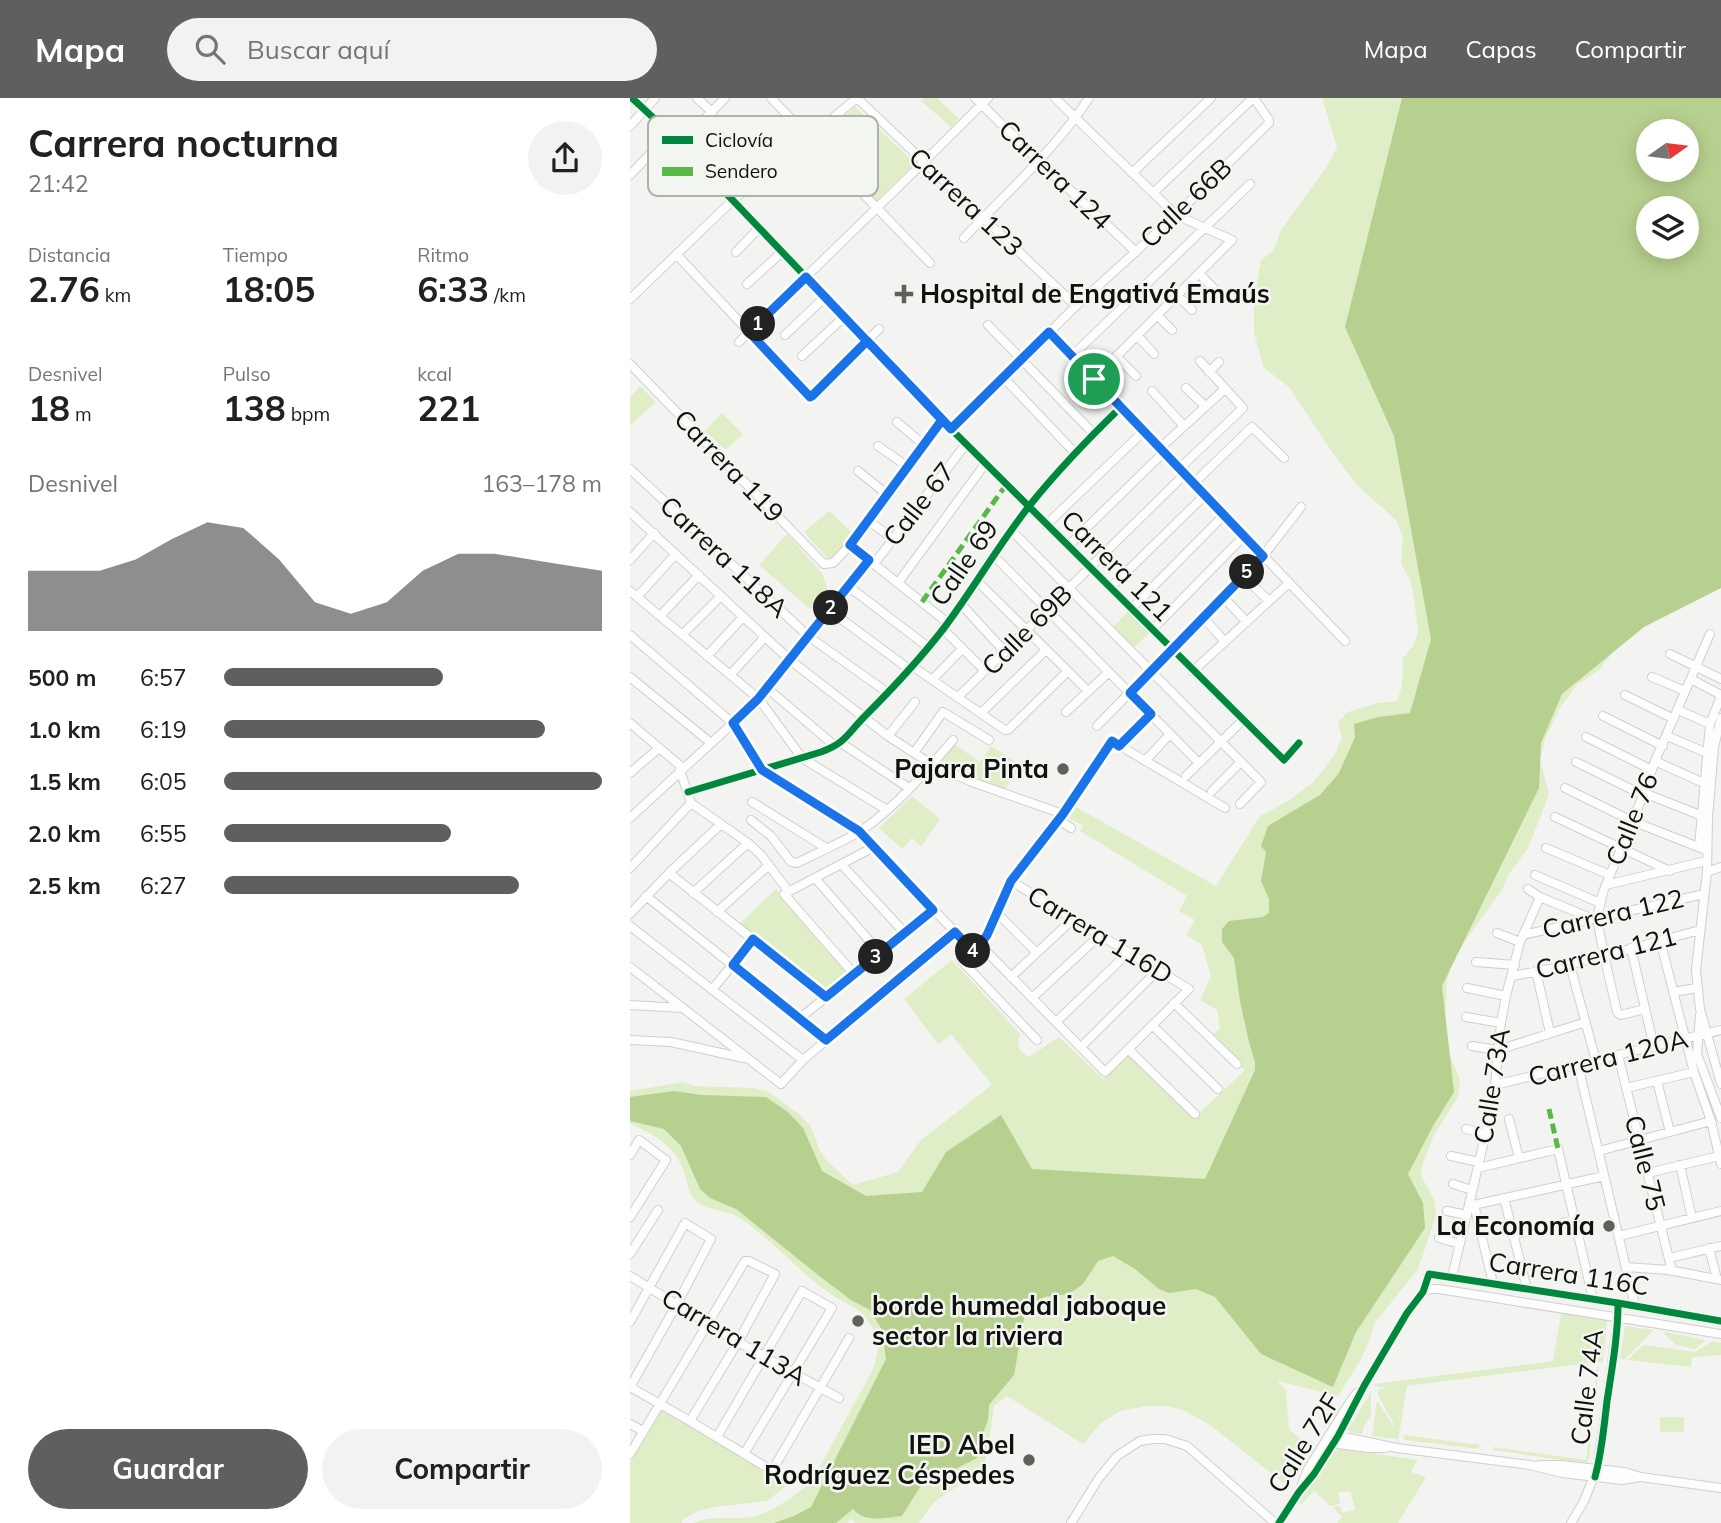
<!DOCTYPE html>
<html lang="es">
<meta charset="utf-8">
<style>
:root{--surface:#fff;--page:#f2f2f2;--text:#202124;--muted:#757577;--accent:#5f605e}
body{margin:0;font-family:Mulish,sans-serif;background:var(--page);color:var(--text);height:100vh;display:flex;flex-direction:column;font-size:26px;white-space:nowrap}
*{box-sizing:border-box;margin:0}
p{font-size:23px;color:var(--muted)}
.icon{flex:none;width:38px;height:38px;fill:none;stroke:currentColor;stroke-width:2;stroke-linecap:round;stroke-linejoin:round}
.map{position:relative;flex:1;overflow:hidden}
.side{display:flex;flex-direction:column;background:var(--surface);width:630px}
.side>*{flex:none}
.needle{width:46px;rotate:76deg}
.controls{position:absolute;left:1006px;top:21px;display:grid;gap:14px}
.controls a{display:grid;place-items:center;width:63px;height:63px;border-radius:50%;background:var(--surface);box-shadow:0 4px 18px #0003;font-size:35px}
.pin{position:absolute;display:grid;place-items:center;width:60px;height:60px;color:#fff;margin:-30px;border:4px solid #fff;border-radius:50%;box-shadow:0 2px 7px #0007}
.km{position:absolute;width:35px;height:35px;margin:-18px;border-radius:50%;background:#222;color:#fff;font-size:19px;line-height:35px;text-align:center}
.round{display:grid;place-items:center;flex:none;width:74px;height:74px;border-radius:37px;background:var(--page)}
.overview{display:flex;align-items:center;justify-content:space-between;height:119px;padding:0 28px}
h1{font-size:38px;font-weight:700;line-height:52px}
.metrics{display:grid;grid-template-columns:repeat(3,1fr);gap:10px;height:119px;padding:7px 28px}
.metrics div{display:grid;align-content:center}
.metrics b{font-size:35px;font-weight:700}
.metrics small{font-size:19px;font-weight:400}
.metrics p{font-size:19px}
.chart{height:196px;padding:14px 28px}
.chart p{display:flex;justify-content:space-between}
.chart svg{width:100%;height:126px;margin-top:7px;fill:var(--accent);opacity:.7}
.action{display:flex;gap:14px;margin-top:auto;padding:14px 28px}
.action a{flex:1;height:80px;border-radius:42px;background:var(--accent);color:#fff;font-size:28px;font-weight:700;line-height:80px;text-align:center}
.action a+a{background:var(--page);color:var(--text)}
ul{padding:0 28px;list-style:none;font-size:23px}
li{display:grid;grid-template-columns:112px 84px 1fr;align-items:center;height:52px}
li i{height:18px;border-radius:9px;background:var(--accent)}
header{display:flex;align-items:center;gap:42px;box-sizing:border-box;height:98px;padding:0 35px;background:var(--accent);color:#fff}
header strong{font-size:33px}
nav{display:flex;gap:38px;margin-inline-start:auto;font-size:24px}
.search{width:490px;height:63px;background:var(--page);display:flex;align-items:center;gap:18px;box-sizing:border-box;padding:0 24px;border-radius:38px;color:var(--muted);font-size:26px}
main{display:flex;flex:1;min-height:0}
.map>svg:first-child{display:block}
.green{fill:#dfeec7;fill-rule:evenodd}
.water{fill:#b8d08f;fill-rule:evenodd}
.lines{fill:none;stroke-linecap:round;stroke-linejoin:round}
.minor-casing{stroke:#cfcfce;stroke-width:10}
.minor{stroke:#fdfdfd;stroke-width:8}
.quiet{stroke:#58b947;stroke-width:5;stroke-dasharray:10 5;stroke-linecap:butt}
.cycleway-casing{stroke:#f3f5f1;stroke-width:11}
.cycleway{stroke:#00873e;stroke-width:7}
.route-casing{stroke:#fff;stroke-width:14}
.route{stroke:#1a73e8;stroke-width:9}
.poi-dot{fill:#5f605e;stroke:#f3f5f1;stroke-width:2.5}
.labels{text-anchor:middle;stroke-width:5;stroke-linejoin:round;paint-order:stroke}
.street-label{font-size:26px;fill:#10110f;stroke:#f3f5f1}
.poi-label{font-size:26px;font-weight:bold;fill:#10110f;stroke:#f3f5f1;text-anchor:end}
.key{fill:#f3f5f1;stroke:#afb1ad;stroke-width:2}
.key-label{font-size:19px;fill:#10110f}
</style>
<header>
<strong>Mapa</strong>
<div class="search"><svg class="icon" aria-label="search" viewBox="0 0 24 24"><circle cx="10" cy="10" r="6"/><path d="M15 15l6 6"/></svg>Buscar aquí</div>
<nav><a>Mapa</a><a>Capas</a><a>Compartir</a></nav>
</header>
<main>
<section class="side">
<div class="overview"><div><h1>Carrera nocturna</h1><p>21:42</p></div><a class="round"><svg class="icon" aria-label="share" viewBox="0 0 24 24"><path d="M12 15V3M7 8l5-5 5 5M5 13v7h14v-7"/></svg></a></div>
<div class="metrics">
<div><p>Distancia</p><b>2.76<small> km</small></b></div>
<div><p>Tiempo</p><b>18:05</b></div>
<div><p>Ritmo</p><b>6:33<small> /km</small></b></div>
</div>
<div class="metrics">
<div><p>Desnivel</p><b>18<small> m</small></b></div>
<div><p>Pulso</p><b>138<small> bpm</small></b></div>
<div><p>kcal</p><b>221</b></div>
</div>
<div class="chart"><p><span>Desnivel</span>163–178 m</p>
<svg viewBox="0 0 160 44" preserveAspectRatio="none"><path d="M0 44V23L10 23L20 23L30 19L40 12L50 6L60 8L70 19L80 34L90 38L100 34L110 23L120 17L130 17L140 19L150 21L160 23V44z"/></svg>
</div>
<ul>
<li><b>500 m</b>6:57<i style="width:58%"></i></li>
<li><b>1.0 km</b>6:19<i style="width:85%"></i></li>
<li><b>1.5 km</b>6:05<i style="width:100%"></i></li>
<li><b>2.0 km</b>6:55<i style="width:60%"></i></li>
<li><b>2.5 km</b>6:27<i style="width:78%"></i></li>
</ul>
<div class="action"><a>Guardar</a><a>Compartir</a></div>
</section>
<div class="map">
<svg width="1091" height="1425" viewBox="0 0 1091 1425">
<rect width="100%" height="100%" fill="#f3f4f2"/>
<path class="green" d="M294 0H307L329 21 321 29 291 3Z
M692 0H1091L983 554 969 572 947 587 930 610 915 641 910 661 919 697 898 750 879 776 872 792 822 861 817 884 815 921 816 947 830 982 828 999 803 1039 793 1065 791 1078 804 1101 806 1118 788 1171 744 1226 741 1239 729 1265 708 1298 647 1283 656 1292 659 1331 674 1344 675 1357 656 1387 580 1327 555 1313 538 1308H516L490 1313 470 1326 453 1346 377 1298 364 1308 358 1351 353 1371 304 1404 289 1425H225L222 1421 217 1425H64C83 1416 106 1423 126 1418 144 1413 170 1395 183 1381L242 1273C251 1250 250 1239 235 1219 228 1209 214 1205 204 1198 170 1176 144 1143 110 1120 96 1111 79 1114 66 1103 58 1095 57 1084 54 1074 45 1048 24 1036 0 1026V993L53 984 65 988 123 990 137 993 169 1016 181 1029 190 1053 196 1062 223 1087 268 1074 291 1042 362 987 321 936 308 946 274 901 322 862 390 936C386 949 388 953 399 959L429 939 473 981 499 956 564 1020 615 972 582 937 590 930 587 912 570 902 581 878 572 847 556 837 565 822 549 813 557 798 450 733 453 728 439 720 446 709 586 788 630 718 658 703 681 686 694 671 706 654 712 639 708 624 718 614 748 605 767 603 772 588 773 560 784 547 788 533 784 500 780 482 771 465 773 439 766 422 727 387 699 350 659 289 634 270 624 235V203L631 162 643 153 651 132 698 67 707 49ZM1018 33H1057V72H1018ZM1018 110H1057V149H1018Z
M225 9 285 65 244 105 187 42Z
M10 288 26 304 0 327V299Z
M92 315 113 336 96 352 75 333Z
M199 413 225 437 199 462 174 434Z
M157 436 192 475 198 492 180 511 129 467Z
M501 511 522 532 501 553 480 532Z
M323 645 350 664 361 648 393 668 374 692 310 666Z
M282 698 310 721 291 749 282 740 272 751 249 730Z
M146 791 218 876 195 895 108 827Z
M931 1216 977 1222 973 1265 968 1264 777 1288 768 1344 767 1341 742 1338 747 1303 749 1305 765 1331 763 1325 747 1295 748 1292 756 1290 744 1288V1286L923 1263Z
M995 1228 1024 1232 994 1262 990 1260Z
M1035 1234 1076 1242 1065 1251 1046 1247 1034 1236Z
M1083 1243 1091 1245V1257L1062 1259 1061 1269 998 1262 1013 1247 1065 1254Z
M969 1268 959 1360 957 1364 952 1365 863 1352V1349L956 1362 967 1269Z
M741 1293V1318L734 1328 732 1336 722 1335 718 1332Z
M29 1305 31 1311 157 1384 154 1390 137 1403 85 1409 68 1413 52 1422V1425H0V1364L17 1335Z
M1030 1319H1054V1334H1030Z
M773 1337 850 1347 848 1351 775 1342Z
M707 1350 787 1362 781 1374 796 1379 768 1425H707L712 1419 703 1409 710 1408 712 1415 725 1412 720 1393 708 1395 710 1406 700 1408 684 1393 670 1408V1403L703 1351Z"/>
<path class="water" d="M772 0H1091V490L1014 529 932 596 911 645 909 690 812 888 824 994 803 1028 778 1076 793 1105 795 1130 726 1234 703 1289 631 1256 585 1199 566 1191 539 1195 529 1191 505 1171 483 1158 468 1163 453 1186 439 1196 414 1199 396 1210 384 1277 359 1307 358 1322 349 1346 347 1360 290 1389 272 1418C255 1420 234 1425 223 1411L206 1425H144L164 1418 181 1409 256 1261 252 1232 240 1212 221 1202 188 1177 106 1111 80 1100 70 1091 51 1048 34 1031 0 1023V999L44 993 72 997 136 999 158 1014 173 1030 192 1073 236 1098 292 1094 316 1054 371 1017 402 1071 575 1081 625 972V964L619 944 610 903 604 860 592 844V831L599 823 633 819 639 815V801L631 783 636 754 631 748 638 728 690 697 709 675 725 639 724 626 748 619 780 615 801 541 764 338 715 229ZM1018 33H1057V72H1018ZM1018 110H1057V149H1018Z"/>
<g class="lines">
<g class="minor-casing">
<path id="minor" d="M2 0 30 26 321 331 654 662 669 645
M67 0 82 14
M141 0 300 165
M227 0 446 208
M345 0 409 63 506 154
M425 0 546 117 602 142 464 281
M0 28 25 0
M50 46 95 0
M502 75 581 0
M0 77 39 36
M523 95 623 0
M334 140C377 94 424 53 459 0
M106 154 129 130
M47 157 180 299 182 298 249 231
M569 175 584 191
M117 186 152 154
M547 197 562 212
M0 201 103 102 227 0
M527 217 542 232
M358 227 464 336
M419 234 715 543
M155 237 195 199
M507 237 524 256
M109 244 294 64 358 0
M172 258 214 219
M442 258 620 86
M486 258 506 278
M0 266 194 466 203 465 226 441 312 322
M579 274 589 264
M373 279 445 355
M556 290 575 308
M522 293 554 328
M267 324 294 347
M321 331 446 208 546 117 639 25V22L624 0
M248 348 278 369
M530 350 595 291
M550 370 613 310 570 263
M0 371 178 538 258 595
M228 373 258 397
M564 385 622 329 654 360
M0 414 160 562 258 638 301 666 342 684 433 716
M239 423 262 440
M416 427 514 333
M382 433 631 684 610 706
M220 447 318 525
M438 448 534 354
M364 458 569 665
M0 462 24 435
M244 466 336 346
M613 478 639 503
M347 483 458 593
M268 485 355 366
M218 488 298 549
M480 490 575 397
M0 493 129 601 172 660 257 712
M7 499 46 456
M593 499 617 524
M331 506 375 554
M501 511 594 417
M199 512 279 571
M30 518 69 477
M573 519 595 544
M313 531 355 573
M522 532 614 438
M0 537 98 621 132 672 229 733 343 853
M52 537 91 498
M1040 556 1091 581
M77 558 113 519
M282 568 375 632H378L437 574
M563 573 659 485
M100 577 135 539
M0 579 81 645
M1022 579 1055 593
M1061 581 1091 597
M302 582 332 551
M137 590 205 648
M995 597 1044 621
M328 599 555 376
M1048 612 1080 626
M436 614 479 574
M351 615 416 552
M973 618 1033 648
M1091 620 1084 649 1078 720 1077 774 1066 872 1070 911 1091 986
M0 625 53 670
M467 628 633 458 671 409
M258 638 285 604
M1037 638 1077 655
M956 639 1022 672
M211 645 279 690
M489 647 521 616
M284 655 313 614 359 642
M515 663 540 636
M1025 663 1078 687
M946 664 1013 697
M50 672 61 705 118 745 131 757 159 794
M0 675 29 650
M556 678 613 622
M935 690 1002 723 1076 752
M582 693 611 664
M58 694 191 654C216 645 218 635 235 618 263 590 290 561 314 530 344 490 369 446 400 407 428 372 459 340 491 309
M1014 695 1075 719
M122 704 196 750
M925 719 1040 773
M0 720 129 601 239 462
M121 722 141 738 161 764 167 765C194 751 225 740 248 720 275 698 300 669 323 642
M429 722 441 730
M1069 749 1080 626 1091 598
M916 750 980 777
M212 767 275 835
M0 770 61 705
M1077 774 1091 769
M39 775 196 899
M905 777 970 805
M185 780 250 855
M976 787 1076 763
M898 791 910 799 963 821
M63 795 118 745
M16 798 196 942
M87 814 139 767
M367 815 407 855
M0 816 39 775 91 726
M0 828 173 962
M867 835 890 844
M893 837 1074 796
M1030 842 1064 974 1081 1023 1091 1066
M350 847 475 974 559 891 381 783
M1001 850 1024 949
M846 864 885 867
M940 867 966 963
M0 869 151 986 173 962 325 834
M906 873 920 935
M224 876 154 796 244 749
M882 878 940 867 1070 832
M381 879 443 821
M837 890 876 898
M82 892 123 841
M1043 894 1067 890
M402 900 470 837
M544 905 607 966
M0 907 52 910
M1015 911 991 917 989 916 987 914 974 857 967 820 973 794 1014 695 1025 663 1080 536
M1070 917 1067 956 1091 1020
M836 919 871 925
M169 921 303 812
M426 924 499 854
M522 927 588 991
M0 942 41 944 114 960
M407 942 331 862 354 843 381 783 433 716 482 643 595 710
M842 948 868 952 956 924
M451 949 528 872
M498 951 565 1016
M988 957 1042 1173
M948 967 1005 1208
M1027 983 1040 1034
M865 987 1091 932
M996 990 1064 974
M879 1021 889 1060
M836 1031 856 1036
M969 1053 1081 1023
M0 1057 9 1042 36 1062 0 1119
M821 1058 849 1064
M1050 1067 1062 1120
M848 1070 928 1051 963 1201
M1018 1075 1089 1058
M823 1086 842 1092
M874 1100 897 1191
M844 1107 863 1185
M839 1108 974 1078
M817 1113 837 1117
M883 1137 945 1122
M989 1138 1091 1113
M809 1140 830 1146
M1079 1150 1087 1181
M0 1156 28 1112
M1039 1160 1091 1148
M996 1169 1039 1172 1091 1182
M0 1178 108 1244 209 1300
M822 1179 858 1026 865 987 871 925 876 898 890 844 910 799
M793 1194 800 1191H809L1091 1236
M0 1224 55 1125 81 1141 47 1206 0 1289
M0 1289 60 1323 154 1380
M0 1326 13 1333
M700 1336 767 1350 900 1367 932 1375 992 1382 1011 1379
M87 1339 172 1193 202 1210 114 1356
M700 1345 739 1350H754
M0 1356 115 1163H119L145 1176 108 1244 60 1323
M910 1367H931L994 1374 1011 1379 1091 1390
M142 1373 219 1240
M672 1386 678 1371 720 1304 727 1295
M441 1425 469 1380 487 1358 510 1343 523 1341H535L557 1348 645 1425
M649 1425 669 1394 684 1376 708 1338 734 1288 777 1215 793 1194 799 1176 988 1205 1091 1223
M941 1425 954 1403 967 1371 978 1296 988 1219V1205"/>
</g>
<use href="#minor" class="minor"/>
<path class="quiet" d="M292 504 376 387
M919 1011 928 1051"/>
<g class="cycleway-casing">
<path id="cycleway" d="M2 0 30 26 321 331 654 662 669 645
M58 694 191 654C216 645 218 635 235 618 263 590 290 561 314 530 344 490 369 446 400 407 428 372 459 340 491 309
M965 1379C972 1354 974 1328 977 1303 982 1271 988 1237 988 1205
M649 1425 669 1394 684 1376 708 1338 734 1288 777 1215 793 1194 799 1176 988 1205 1091 1223"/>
</g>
<use href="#cycleway" class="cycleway"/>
</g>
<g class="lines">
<g class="route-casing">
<path id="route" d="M464 281 419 234 321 331C293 301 265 272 237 243L182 298 180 299 119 234 176 179 312 322 220 447 239 462 128 601 103 625 132 672 229 733 303 812 196 899 123 841 103 867 196 942 325 834 343 853 350 847 357 837 381 783 433 716 482 643 489 648 521 616 500 595 633 458 464 281"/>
</g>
<use href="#route" class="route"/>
</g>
<g class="poi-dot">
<path d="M270.5 185.5h7v7h7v7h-7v7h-7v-7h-7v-7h7z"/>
<circle cx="433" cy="671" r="7"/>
<circle cx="979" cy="1128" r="7"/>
<circle cx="228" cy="1223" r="7"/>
<circle cx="399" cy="1362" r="7"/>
</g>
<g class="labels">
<g class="street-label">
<text transform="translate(425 77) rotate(44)" y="9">Carrera 124</text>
<text transform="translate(336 104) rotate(43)" y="9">Carrera 123</text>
<text transform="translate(556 105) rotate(-44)" y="9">Calle 66B</text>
<text transform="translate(99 368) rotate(46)" y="9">Carrera 119</text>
<text transform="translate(289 406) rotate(-52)" y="9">Calle 67</text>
<text transform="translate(94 459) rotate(43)" y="9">Carrera 118A</text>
<text transform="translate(334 465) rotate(-55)" y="9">Calle 69</text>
<text transform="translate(487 468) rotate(45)" y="9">Carrera 121</text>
<text transform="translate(397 532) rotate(-45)" y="9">Calle 69B</text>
<text transform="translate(1002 721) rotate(-68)" y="9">Calle 76</text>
<text transform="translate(983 816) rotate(-13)" y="9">Carrera 122</text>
<text transform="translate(470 837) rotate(31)" y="9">Carrera 116D</text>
<text transform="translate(976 855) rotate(-14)" y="9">Carrera 121</text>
<text transform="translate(978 960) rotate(-14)" y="9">Carrera 120A</text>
<text transform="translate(862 988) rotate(-81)" y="9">Calle 73A</text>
<text transform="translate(1015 1065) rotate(76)" y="9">Calle 75</text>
<text transform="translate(939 1176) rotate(9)" y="9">Carrera 116C</text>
<text transform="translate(104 1239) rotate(31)" y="9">Carrera 113A</text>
<text transform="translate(957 1289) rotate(-83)" y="9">Calle 74A</text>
<text transform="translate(674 1345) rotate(-58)" y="9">Calle 72F</text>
</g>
<g class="poi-label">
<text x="290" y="205" text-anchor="start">Hospital de Engativá Emaús</text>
<text x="419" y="680">Pajara Pinta</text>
<text x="965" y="1137">La Economía</text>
<text x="242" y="1217" text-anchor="start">borde humedal jaboque<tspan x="242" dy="30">sector la riviera</tspan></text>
<text x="385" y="1356">IED Abel<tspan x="385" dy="30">Rodríguez Céspedes</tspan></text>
</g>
</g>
<rect x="18" y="18" width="230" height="80" rx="10" class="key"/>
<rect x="32" y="38" width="31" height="8" fill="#00873e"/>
<rect x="32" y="69" width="31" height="9" fill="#58b947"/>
<g class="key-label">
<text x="75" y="49">Ciclovía</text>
<text x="75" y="80">Sendero</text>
</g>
</svg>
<div class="controls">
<a><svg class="needle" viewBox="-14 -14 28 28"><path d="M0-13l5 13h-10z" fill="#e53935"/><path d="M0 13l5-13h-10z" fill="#757577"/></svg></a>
<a><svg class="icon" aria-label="layers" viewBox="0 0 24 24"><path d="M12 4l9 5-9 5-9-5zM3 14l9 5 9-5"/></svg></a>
</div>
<div class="pin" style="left:464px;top:281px;background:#1e9e55"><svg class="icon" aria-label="arrive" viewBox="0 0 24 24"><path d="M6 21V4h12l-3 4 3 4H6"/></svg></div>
<b class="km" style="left:128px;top:226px">1</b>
<b class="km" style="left:201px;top:510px">2</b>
<b class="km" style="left:246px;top:859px">3</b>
<b class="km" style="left:343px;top:853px">4</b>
<b class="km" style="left:617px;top:474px">5</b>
</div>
</main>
